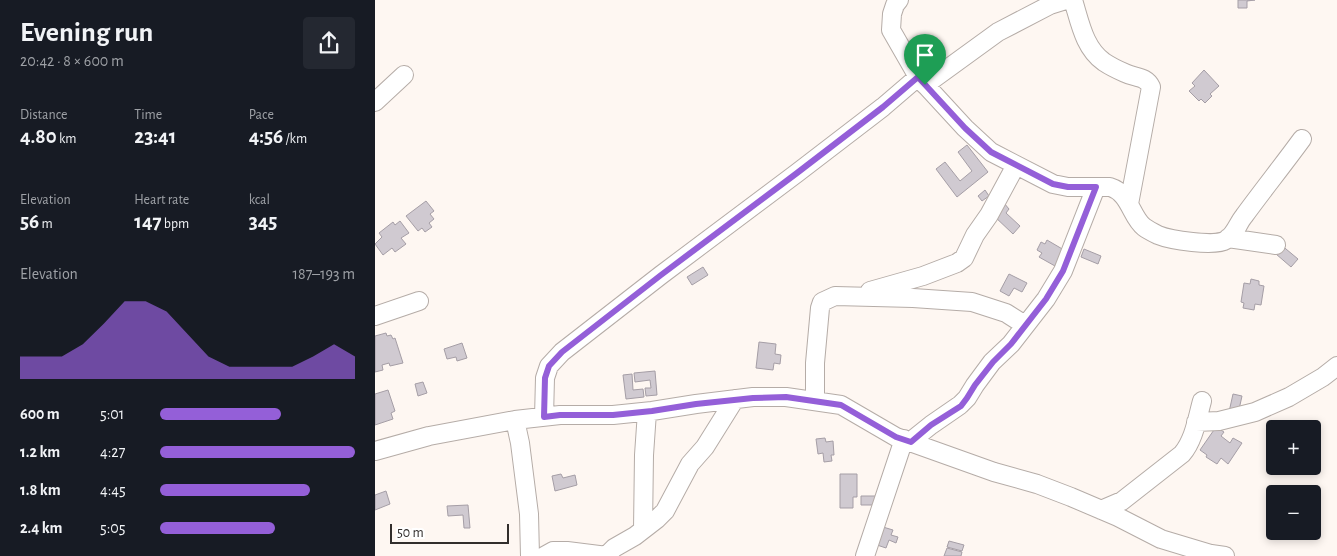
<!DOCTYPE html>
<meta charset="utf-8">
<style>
:root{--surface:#171b24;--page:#242831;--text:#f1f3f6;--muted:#9ea1a6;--accent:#945fd8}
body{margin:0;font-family:"Alegreya Sans",sans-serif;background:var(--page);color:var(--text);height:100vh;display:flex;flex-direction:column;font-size:19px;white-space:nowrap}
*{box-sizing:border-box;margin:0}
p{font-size:16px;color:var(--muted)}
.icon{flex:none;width:28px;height:28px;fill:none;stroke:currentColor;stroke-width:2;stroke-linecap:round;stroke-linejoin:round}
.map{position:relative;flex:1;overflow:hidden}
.details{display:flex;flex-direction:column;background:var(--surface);width:375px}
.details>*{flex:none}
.controls{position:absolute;left:891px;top:420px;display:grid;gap:10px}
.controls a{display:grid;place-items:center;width:55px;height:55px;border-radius:5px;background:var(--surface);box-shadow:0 2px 8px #0003;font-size:25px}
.scale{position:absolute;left:15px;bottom:12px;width:119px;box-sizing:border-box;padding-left:5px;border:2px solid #322e2c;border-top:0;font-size:14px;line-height:18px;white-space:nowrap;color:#322e2c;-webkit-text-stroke:4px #fff;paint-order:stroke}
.pin{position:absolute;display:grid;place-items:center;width:42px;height:42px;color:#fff;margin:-51px -21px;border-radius:50% 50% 50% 0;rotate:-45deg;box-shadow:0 0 5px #0007}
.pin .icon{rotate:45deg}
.round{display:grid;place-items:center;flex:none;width:52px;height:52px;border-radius:5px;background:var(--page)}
.headline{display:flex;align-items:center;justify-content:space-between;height:85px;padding:0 20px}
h1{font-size:28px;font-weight:700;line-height:38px}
.metrics{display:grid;grid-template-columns:repeat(3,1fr);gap:8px;height:85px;padding:5px 20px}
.metrics div{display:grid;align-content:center}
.metrics b{font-size:21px;font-weight:700}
.metrics small{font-size:14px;font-weight:400}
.metrics p{font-size:14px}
.chart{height:140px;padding:10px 20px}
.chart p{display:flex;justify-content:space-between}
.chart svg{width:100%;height:90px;margin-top:5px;fill:var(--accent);opacity:.7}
ul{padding:0 20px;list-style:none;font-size:16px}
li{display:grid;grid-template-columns:80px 60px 1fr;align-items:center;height:38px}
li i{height:12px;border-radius:6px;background:var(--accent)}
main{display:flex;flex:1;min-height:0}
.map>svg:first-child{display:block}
.building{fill:#d0cad1;stroke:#a59ea6}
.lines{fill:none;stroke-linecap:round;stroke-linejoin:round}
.minor-casing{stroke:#b5aca7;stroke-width:20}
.minor{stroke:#fff;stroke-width:18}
.route-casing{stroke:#fff;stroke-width:10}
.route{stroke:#945fd8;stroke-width:6}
</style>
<main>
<section class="details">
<div class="headline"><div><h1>Evening run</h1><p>20:42 · 8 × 600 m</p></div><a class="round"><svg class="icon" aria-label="share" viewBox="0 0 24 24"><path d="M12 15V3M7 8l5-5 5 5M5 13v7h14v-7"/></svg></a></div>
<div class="metrics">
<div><p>Distance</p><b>4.80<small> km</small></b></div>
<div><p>Time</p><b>23:41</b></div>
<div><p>Pace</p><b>4:56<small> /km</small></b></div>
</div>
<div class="metrics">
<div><p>Elevation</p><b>56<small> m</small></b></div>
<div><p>Heart rate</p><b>147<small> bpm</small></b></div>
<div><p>kcal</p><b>345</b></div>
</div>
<div class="chart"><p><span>Elevation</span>187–193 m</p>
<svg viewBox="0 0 160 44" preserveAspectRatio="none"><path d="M0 44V33L10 33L20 33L30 27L40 17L50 6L60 6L70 11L80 22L90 33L100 38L110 38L120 38L130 38L140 33L150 27L160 33V44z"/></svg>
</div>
<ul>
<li><b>600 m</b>5:01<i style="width:62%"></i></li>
<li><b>1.2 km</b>4:27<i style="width:100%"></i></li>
<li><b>1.8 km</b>4:45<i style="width:77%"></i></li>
<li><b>2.4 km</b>5:05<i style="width:59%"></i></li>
</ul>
</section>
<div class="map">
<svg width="962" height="556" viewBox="0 0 962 556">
<rect width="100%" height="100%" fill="#fef7f2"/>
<path class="building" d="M863 0H880L872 1V8H863Z
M829 70 844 86 835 94 837 96 830 103 826 99 824 101 814 91 820 86 817 83Z
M592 145 613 172 582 197 561 169 570 162 585 181 597 171 583 152Z
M610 190 614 196 607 201 603 196Z
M51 201 59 211 55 214 59 219 54 223 57 227 50 232 47 228 43 231 31 216Z
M629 203 634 209 631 213 645 226 638 234 618 215Z
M25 221 34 233 26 238 31 244 20 252 17 248 8 255 0 244 7 237 4 233 18 222 20 225Z
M672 240 689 250 680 266 664 257 667 253 662 250 666 242 670 244Z
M905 244 923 259 916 267 901 254 904 250Z
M709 249 726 256 723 264 706 257Z
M328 267 333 275 317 285 312 277Z
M634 274 652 283 647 292 639 288 634 296 625 291Z
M876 279 884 281V285L889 286 886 305 880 304 879 310 868 308 869 303 866 302 869 283 875 284Z
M11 333 12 336 16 335 18 339 20 338 28 363 15 366 14 363 7 365 8 370 0 372V336Z
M384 342 401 344 400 354 406 355 405 364 399 363 398 370 381 368Z
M87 343 92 358 82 361 81 357 72 359 69 349Z
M280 371 282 395 271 396 270 388H276L275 380 260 382 259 373Z
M257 374 258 390 268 389 269 397 251 399 248 375Z
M48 382 52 393 43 396 40 384Z
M13 390 20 411 16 413 18 419 0 425V394Z
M858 394 867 396 863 414 854 412Z
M841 427 849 432 846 436 855 443 858 438 867 443 853 464 846 458 842 464 831 457 832 455 825 450Z
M450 438 451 442 458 441 459 455H456L457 461 449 462 448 453 443 454 441 439Z
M186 474 188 478 200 475 202 485 180 491 177 476Z
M465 474H482V497H478V508H465Z
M11 491 15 504 0 510V495Z
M486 496H504V505H486Z
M93 505 95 528H89L88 515 73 516 72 506Z
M508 527 518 530 516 535 523 537 521 543 514 540 511 548 502 545Z
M574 541 589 545 587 551 572 547Z
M572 548 587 552 586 556H569Z"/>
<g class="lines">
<g class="minor-casing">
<path id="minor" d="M524 0 520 5 517 14 516 30 543 77 590 128 616 152 678 184 693 187H735C755 193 756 217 769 227 773 230 779 233 783 235 795 240 840 247 851 240 860 235 863 223 869 216 888 190 908 165 927 139
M698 0C705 22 709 48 729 62 735 66 743 70 750 73 760 78 771 76 776 87L754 204
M550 85 623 32 675 5 691 0
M0 102 29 75
M853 238 901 245
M495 291 548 276 582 263 589 258 600 235 614 215 641 165
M0 316 44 301
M440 401V363L445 308 447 302 460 296 538 298 597 302 631 313 650 325
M169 417 170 378 174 366 187 352 286 275 422 173 508 107 543 77
M140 420 145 443 154 514 155 556
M821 422 844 421 880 412 914 397 948 377 962 366
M536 441 556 425 585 405 592 398 600 385 617 362 636 344 671 299 688 271 721 187
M0 451 54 436 140 420 185 415H238L277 411 321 404 378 397H411L466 405 521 437 619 472 662 484 696 497 743 517 786 539 836 554 850 556
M726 510 747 501 807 454C819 440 822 419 827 401
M268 529 269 455 272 412
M169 556 178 551H192L232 556
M231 556 239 548 260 536 282 519 290 511 315 464 330 447 360 399
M490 556 529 439"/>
</g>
<use href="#minor" class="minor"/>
</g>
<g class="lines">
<g class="route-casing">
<path id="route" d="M543 77 590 128 616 152 678 184 693 187H721L688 271 671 299 636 344 618 362 600 385 592 398 586 406 556 425 536 442 521 437 466 405 411 397 378 398 321 404 277 411 238 415H185L169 417 170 378 174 366 187 352 286 275 422 173 508 107Z"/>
</g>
<use href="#route" class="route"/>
</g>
</svg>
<div class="controls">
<a>+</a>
<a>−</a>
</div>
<div class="scale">50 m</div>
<div class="pin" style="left:550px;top:85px;background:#1e9e55"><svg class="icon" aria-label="arrive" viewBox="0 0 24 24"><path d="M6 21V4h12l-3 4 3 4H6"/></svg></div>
</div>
</main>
